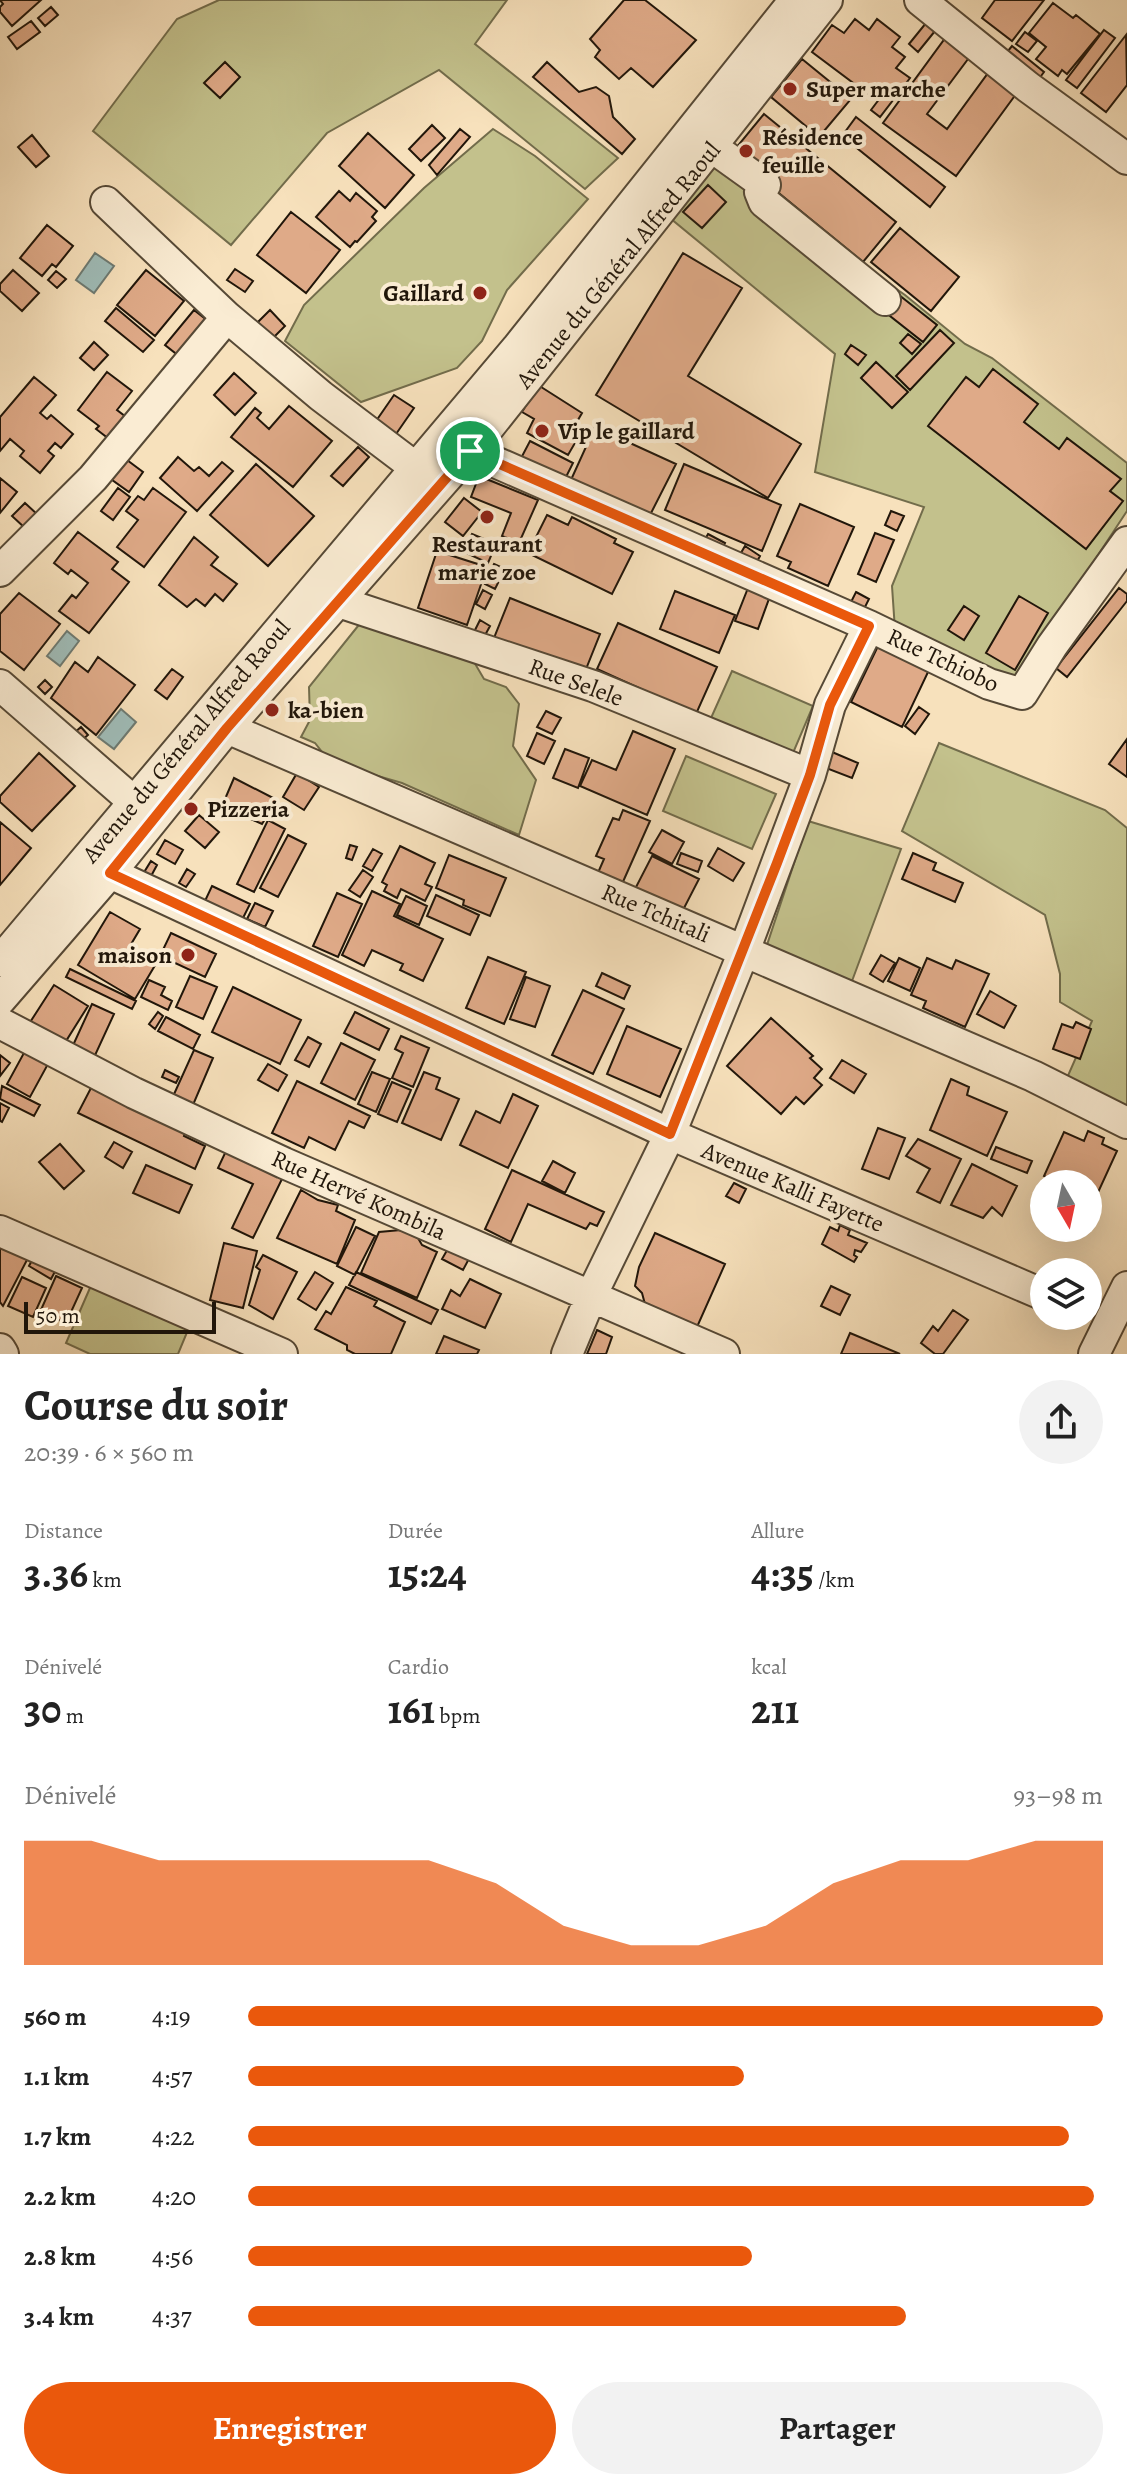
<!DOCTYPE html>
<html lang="fr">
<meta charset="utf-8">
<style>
:root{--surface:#fff;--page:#f2f2f2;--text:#222;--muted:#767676;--accent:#ea580c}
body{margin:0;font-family:Alegreya,serif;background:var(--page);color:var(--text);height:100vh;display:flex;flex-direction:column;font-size:30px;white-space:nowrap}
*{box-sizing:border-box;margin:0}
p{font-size:26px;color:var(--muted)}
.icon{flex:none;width:44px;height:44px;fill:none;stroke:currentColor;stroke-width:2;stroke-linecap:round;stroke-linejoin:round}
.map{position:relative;height:1354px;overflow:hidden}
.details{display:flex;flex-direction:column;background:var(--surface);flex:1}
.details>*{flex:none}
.needle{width:52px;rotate:171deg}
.fabs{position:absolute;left:1030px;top:1170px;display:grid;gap:16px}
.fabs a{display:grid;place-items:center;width:72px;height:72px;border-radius:50%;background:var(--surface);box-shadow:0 8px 32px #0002;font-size:40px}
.scale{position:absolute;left:24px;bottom:20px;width:192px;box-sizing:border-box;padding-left:8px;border:4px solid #21160a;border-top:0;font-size:22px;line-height:28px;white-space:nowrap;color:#21160a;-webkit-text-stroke:6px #faecd3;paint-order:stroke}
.pin{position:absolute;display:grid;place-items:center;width:68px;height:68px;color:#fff;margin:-34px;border:4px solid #fff;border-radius:50%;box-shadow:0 2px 8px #0007}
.round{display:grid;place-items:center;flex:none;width:84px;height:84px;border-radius:42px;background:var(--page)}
.headline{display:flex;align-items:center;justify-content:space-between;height:136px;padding:0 24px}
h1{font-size:44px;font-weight:600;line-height:60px}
.stats{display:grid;grid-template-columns:repeat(3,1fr);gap:12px;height:136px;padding:8px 24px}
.stats div{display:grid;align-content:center}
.stats b{font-size:40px;font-weight:600}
.stats small{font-size:22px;font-weight:400}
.stats p{font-size:22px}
.chart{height:224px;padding:16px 24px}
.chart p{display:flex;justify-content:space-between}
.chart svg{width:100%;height:144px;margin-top:8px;fill:var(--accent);opacity:.7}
.button{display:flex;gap:16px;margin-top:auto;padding:16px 24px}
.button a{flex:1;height:92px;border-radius:48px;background:var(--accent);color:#fff;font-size:32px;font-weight:600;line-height:92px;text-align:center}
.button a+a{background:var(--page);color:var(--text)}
ul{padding:0 24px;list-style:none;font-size:26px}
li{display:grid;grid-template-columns:128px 96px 1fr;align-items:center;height:60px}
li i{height:20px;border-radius:10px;background:var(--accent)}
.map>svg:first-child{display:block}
.green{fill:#c3c18c;stroke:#726c4b;stroke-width:2}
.water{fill:#9fbcb8;stroke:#6d7a72;stroke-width:2}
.building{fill:#dfaa88;stroke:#21160a;stroke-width:2}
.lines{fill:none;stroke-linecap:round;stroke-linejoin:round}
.minor-casing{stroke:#564936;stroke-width:34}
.minor{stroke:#faecd3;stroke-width:30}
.route-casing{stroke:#fff;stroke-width:16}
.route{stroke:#ea580c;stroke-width:10}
.poi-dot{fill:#8f2418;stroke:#faecd3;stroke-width:3}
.labels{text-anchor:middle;stroke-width:8;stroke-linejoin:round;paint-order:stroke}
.poi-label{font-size:24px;font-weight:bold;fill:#21160a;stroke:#faecd3;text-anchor:start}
.street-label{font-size:24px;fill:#21160a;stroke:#faecd3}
</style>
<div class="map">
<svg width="1127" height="1354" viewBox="0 0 1127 1354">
<rect width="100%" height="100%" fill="#f7e1bc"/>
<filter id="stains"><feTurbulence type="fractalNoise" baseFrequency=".0025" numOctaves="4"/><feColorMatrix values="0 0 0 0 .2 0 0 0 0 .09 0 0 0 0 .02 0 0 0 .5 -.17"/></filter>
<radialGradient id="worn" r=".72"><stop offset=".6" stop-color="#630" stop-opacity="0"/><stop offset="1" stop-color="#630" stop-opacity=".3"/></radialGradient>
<path class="green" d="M219 0H507L475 44 618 158 585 189 439 70 327 133 231 245 93 131 177 19Z
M493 129 535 156 588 199 507 290 482 341 457 368 361 402 285 341 304 305 424 188Z
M713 167 739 171 842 251 905 295 965 344 992 358 1127 463V511L1017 678 985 674 895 630 892 586 924 507 815 472 835 354 670 218Z
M362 621 467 650 484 679 506 687 519 704 513 746 536 780 519 835 402 783 319 759 322 752 315 743 301 737 310 720 309 687Z
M732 671 813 706 793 753 711 718Z
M939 743 1105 810 1127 828V1117L1063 1087 1092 1021 1060 1002V974L1045 915 902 831Z
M686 756 776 794 752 849 663 811Z
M808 821 901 849 852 981 766 948Z
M93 1281 188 1330 178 1354H90L66 1343Z"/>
<path class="water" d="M95 253 114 266 94 293 76 280Z
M67 631 79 641 60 666 47 656Z
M121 709 136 722 114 749 98 737Z"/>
<path class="building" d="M0 0H41L12 26 0 12V7L3 4Z
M624 0H645L696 40 653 87 631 68 619 79 595 57 600 50 590 39Z
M995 0H1044L1012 41 982 18Z
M1053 3 1073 18 1076 15 1100 34 1067 74 1062 70 1058 76 1036 59 1046 47 1029 33Z
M51 7 58 15 45 26 38 18Z
M855 19 869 30 877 19 900 37 892 47 905 57 896 68 910 78 880 117 871 110 880 98 874 94 872 97 812 52 832 25 844 33Z
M31 21 40 32 17 49 8 37Z
M926 23 935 31 918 52 909 44Z
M1104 30 1115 38 1077 88 1066 80Z
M1025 32 1037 41 1028 52 1016 44Z
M1126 35 1127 85 1106 112 1081 93Z
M946 37 971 55 927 114 947 129 991 69 1019 90 956 176 883 123Z
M1012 46 1044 72 1035 84 1003 57Z
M802 59 851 99 819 137 771 97Z
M225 62 240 77 220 98 204 83Z
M547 62 579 92 596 87 609 96 613 117 635 139 622 154 533 77Z
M764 114 896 222 863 262 731 154Z
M856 117 945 187 930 207 842 136Z
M432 125 445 138 421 161 409 149Z
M460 129 470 137 437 175 429 165Z
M368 133 414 175 385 208 339 166Z
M32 135 49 156 36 167 18 147Z
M708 185 726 202 702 228 683 212Z
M339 191 350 201 356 193 377 211 372 217 376 221 357 242 355 241 350 247 316 217Z
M291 212 340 250 306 293 257 255Z
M47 225 73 246 56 267 52 264 42 276 20 258Z
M900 228 959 277 931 311 871 262Z
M683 253 742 288 688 376 801 444 768 498 596 395Z
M235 269 253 281 245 292 227 280Z
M13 270 39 293 22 311 0 291V284Z
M146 270 184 301 155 336 117 305Z
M56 271 66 279 57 288 48 280Z
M899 295 937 325 923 342 885 312Z
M116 308 154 340 143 352 105 321Z
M194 310 208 321 179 356 165 345Z
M270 310 285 326 269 342 254 326Z
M940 330 954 343 910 390 896 376Z
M908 334 921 344 912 354 900 343Z
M94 342 108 355 94 370 80 358Z
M851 345 866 355 858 365 845 354Z
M876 362 908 392 892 408 861 378Z
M993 369 1038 404 1024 422 1059 449 1067 438 1121 479 1110 491 1123 501 1086 549 928 426 966 377 979 387Z
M107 372 132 391 117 410 130 420 113 442 96 429 99 426 78 410Z
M234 373 256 393 235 415 214 395Z
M34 377 56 395 40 413 47 419 51 415 73 434 61 448 55 443 48 451 54 456 40 473 20 456 24 451 10 439 0 451V417Z
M538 385 582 413 571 432 579 436 568 455 527 433 534 419 522 412Z
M394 395 414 408 394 437 374 424Z
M289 406 332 441 293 487 231 437 255 408 261 413 257 418 269 429Z
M595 427 676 464 649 517 570 482Z
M530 441 573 463 563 483 519 462Z
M358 447 369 457 343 486 331 476Z
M123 457 143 472 129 492 108 477Z
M178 457 194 471 199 467 209 476 222 462 233 471 197 511 160 478Z
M256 464 314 516 268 566 210 515Z
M684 464 781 505 762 551 665 510Z
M479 476 538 500 519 543 502 536 511 513 471 497Z
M0 478 17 492 0 513Z
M118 488 130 497 113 520 101 511Z
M153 488 186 512 144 567 117 547 138 520 126 511 138 496 144 500Z
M464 498 482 512 463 536 445 522Z
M25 503 38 515 25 528 12 516Z
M800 504 854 527 828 586 788 568 791 562 777 556Z
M891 511 904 516 897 531 885 525Z
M547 515 568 525 572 517 616 539 614 543 633 552 612 594 528 553Z
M78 532 118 562 112 569 129 582 89 633 59 611 72 595 76 598 88 583 71 570 68 574 54 563Z
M875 533 894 540 876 582 858 574Z
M472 534 496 544 488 563 464 552Z
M708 534 725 543 720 553 703 543Z
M194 537 218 557 211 565 237 584 223 601 215 594 205 606 196 599 187 607 159 585Z
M745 546 760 556 754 567 738 558Z
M437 551 487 567 467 625 418 608Z
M494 564 505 569 495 589 485 584Z
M748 588 770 596 758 629 735 621Z
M1119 588 1127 594V601L1067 677 1056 668Z
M483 590 492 595 485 609 476 604Z
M675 591 735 615 719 653 660 629Z
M856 592 869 599 863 611 850 604Z
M19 593 60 624 24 670 0 651V614Z
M1019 596 1048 613 1015 670 986 653Z
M510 598 600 634 584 674 494 638Z
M964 606 979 616 964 640 948 630Z
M480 620 490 626 483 639 473 634Z
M618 623 717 667 696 714 597 669Z
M878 646 929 670 902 727 851 702Z
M98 657 135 685 96 735 51 698 75 662 88 672Z
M172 669 183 677 167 699 155 690Z
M45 680 52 687 45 694 38 687Z
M919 707 929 714 915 734 905 726Z
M546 711 561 718 552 734 537 727Z
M81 727 88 735 81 741 74 733Z
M633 731 675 749 647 815 580 786 592 760 616 770Z
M537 733 555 741 544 764 527 756Z
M1127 739V777L1109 764Z
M565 749 589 758 578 788 553 778Z
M832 752 858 763 852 778 826 768Z
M39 753 75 786 32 831 0 802V796Z
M297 773 319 787 304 810 283 797Z
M234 778 277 800 262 824 222 806Z
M623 810 650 821 618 893 597 875 604 859 596 856 613 818 619 820Z
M199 815 219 832 205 848 185 831Z
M268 820 285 829 254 892 237 884Z
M0 822 31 848 0 885Z
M662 830 684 842 672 864 649 852Z
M288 835 306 844 278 897 260 888Z
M165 840 183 850 175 864 157 854Z
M350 845 357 847 352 860 346 858Z
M400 846 435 863 425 884 432 887 425 901 401 889 397 898 384 891 387 885 382 882Z
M718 848 744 863 733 881 708 866Z
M373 849 382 854 372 871 363 866Z
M681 853 702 861 698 872 677 864Z
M913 853 936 863 933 870 963 883 955 902 902 879Z
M449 855 506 878 490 916 463 905 464 900 436 888Z
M652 856 699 879 682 912 635 889Z
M151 861 157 865 150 878 143 874Z
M187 869 195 874 186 887 179 883Z
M363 870 373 877 360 897 349 890Z
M212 886 250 904 242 920 204 903Z
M372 891 400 904 394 916 443 939 423 981 400 970 403 964 372 950 364 966 342 955Z
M337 893 362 904 338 957 313 946Z
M436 895 479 915 470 935 427 916Z
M406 896 427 906 419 925 397 915Z
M255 903 273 911 265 927 247 919Z
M110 912 140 929 130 946 157 962 135 999 78 965Z
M171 933 216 954 205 977 160 956Z
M881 955 895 963 883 982 870 974Z
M488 957 526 972 504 1024 466 1008Z
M899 958 920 968 910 991 888 981Z
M927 958 952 969 956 960 989 974 965 1027 923 1008 926 1001 911 995Z
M70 969 136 1001 132 1009 66 977Z
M602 973 630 986 624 999 596 986Z
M190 976 217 987 203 1019 176 1007Z
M526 977 550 986 535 1027 510 1019Z
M149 980 165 987 161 995 172 1001 168 1010 141 997Z
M54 985 88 1006 61 1049 27 1027Z
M233 987 301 1020 280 1064 212 1032Z
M583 990 624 1009 593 1074 552 1055Z
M990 991 1016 1006 1004 1028 977 1014Z
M92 1004 114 1014 91 1064 69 1054Z
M158 1012 163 1016 155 1029 149 1024Z
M355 1012 389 1029 379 1050 344 1033Z
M166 1017 200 1035 193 1049 158 1031Z
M771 1018 813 1056 810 1058 822 1069 814 1078 822 1085 804 1104 796 1097 781 1114 727 1066Z
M1076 1022 1091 1029 1080 1059 1053 1049 1062 1024 1073 1028Z
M627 1026 681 1049 660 1097 607 1074Z
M401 1036 429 1048 413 1087 392 1078 403 1053 395 1049Z
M308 1037 321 1044 309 1067 295 1060Z
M341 1043 375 1060 355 1100 321 1083Z
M194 1050 213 1058 190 1112 170 1103Z
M25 1051 48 1064 30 1097 7 1084Z
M0 1055 10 1063 0 1076Z
M842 1060 866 1074 854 1093 830 1078Z
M268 1064 287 1075 278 1091 258 1080Z
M165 1070 179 1077 176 1083 162 1077Z
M372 1072 390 1079 376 1112 358 1104Z
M424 1072 440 1078 436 1089 459 1099 441 1140 402 1123Z
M951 1079 969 1087 967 1095 1007 1112 987 1156 930 1130Z
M297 1081 370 1116 364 1128 349 1121 335 1150 309 1137 304 1148 272 1133Z
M392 1082 411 1090 397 1122 378 1114Z
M2 1086 40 1105 34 1116 0 1099Z
M92 1086 186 1131 184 1136 205 1146 195 1169 78 1113Z
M513 1094 538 1106 508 1168 460 1145 476 1111 500 1123Z
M0 1103 9 1108 2 1122 0 1121Z
M878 1128 905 1138 889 1179 862 1169Z
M1088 1131 1104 1138 1102 1144 1117 1151 1095 1199 1088 1196V1184H1062L1044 1176 1064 1132 1084 1141Z
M918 1139 961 1159 940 1203 917 1192 930 1169 906 1156Z
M114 1142 132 1152 123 1168 105 1157Z
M60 1144 84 1171 64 1189 39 1162Z
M996 1147 1032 1161 1027 1173 991 1159Z
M226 1151 283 1177 253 1238 232 1228 253 1184 218 1168Z
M553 1161 575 1173 565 1193 542 1181Z
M972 1164 1017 1186 1002 1216 992 1207 983 1218 951 1205Z
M146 1165 192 1185 179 1213 133 1193Z
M512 1170 604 1212 597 1226 590 1223 586 1229 528 1204 511 1242 485 1229Z
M734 1183 746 1189 739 1203 726 1196Z
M301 1190 318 1200 338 1205 336 1211 355 1220 337 1264 277 1238Z
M840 1225 850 1230 848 1235 867 1243 861 1252 855 1250 854 1255 857 1257 854 1262 822 1244 830 1227 838 1231Z
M356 1227 375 1236 355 1275 337 1266Z
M401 1230 418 1238 422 1245 437 1252 417 1298 361 1273 379 1232Z
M655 1233 725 1264 697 1327 646 1308 642 1293 635 1286 639 1267Z
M224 1243 257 1251 243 1308 210 1300Z
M0 1244 28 1258 3 1306 0 1302Z
M450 1245 471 1255 463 1270 442 1259Z
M37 1251 59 1264 51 1279 29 1266Z
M263 1255 297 1272 273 1319 249 1305 260 1270 256 1267Z
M315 1272 333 1283 316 1310 298 1299Z
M356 1272 438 1310 431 1324 349 1285Z
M56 1276 82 1288 66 1323 40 1312Z
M22 1277 46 1288 33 1317 8 1306Z
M470 1279 501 1294 485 1328 442 1309 451 1290 460 1296Z
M831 1286 850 1295 840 1315 821 1306Z
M346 1287 377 1301 374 1306 405 1322 391 1354H355L347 1350V1345L315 1329 326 1311 331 1314Z
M953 1310 968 1320 943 1354H935L921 1343 933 1326 938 1331Z
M597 1330 612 1337 606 1354H587Z
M850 1333 900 1354H841Z
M444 1336 479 1350 477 1354H436Z"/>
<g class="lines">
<g class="minor-casing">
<path id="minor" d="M920 0 1028 87 1127 159
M712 147 765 185 760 192 764 202 885 300
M106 202 227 317 321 396 416 468
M470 451 869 626 989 684 1022 694 1052 646 1127 542
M0 571 93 478 227 317
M339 602 593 686 810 775
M0 685 134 802
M227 728 1033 1076 1127 1123
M110 873 670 1134 1044 1295
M0 961 517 348 795 0
M0 1000 110 873 227 728 470 451 827 0
M0 1023 134 1093 284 1163 724 1354
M0 1231 282 1354
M0 1349 3 1354
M567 1354 591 1296 670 1134 744 951 810 775 830 705 869 626
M1094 1354 1127 1287"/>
</g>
<use href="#minor" class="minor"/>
</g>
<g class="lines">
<g class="route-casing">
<path id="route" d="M470 451 869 626 830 705 810 775 777 863 670 1134 110 873 227 728Z"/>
</g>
<use href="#route" class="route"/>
</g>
<g class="poi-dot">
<circle cx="790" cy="89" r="8"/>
<circle cx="746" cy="151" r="8"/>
<circle cx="480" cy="293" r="8"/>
<circle cx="542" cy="431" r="8"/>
<circle cx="487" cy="517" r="8"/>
<circle cx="272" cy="710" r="8"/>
<circle cx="191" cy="809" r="8"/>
<circle cx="188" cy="955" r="8"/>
</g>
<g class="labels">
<g class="poi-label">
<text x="806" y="97">Super marche</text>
<text x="762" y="145">Résidence<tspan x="762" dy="28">feuille</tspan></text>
<text x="464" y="301" text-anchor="end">Gaillard</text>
<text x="558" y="439">Vip le gaillard</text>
<text x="487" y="552" text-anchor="middle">Restaurant<tspan x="487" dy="28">marie zoe</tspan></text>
<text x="288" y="718">ka-bien</text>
<text x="207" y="817">Pizzeria</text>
<text x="172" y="963" text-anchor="end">maison</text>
</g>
<g class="street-label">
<text transform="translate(618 265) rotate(-51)" y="8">Avenue du Général Alfred Raoul</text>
<text transform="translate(943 660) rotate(25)" y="8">Rue Tchiobo</text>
<text transform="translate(576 682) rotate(20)" y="8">Rue Selele</text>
<text transform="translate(186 741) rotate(-50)" y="8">Avenue du Général Alfred Raoul</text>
<text transform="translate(656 913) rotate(23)" y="8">Rue Tchitali</text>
<text transform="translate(793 1187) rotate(23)" y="8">Avenue Kalli Fayette</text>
<text transform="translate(359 1195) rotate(24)" y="8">Rue Hervé Kombila</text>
</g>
</g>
<rect width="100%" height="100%" filter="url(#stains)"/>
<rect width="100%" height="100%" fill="url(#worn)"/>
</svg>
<div class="fabs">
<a><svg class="needle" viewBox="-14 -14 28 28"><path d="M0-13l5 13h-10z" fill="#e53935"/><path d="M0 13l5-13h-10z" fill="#767676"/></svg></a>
<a><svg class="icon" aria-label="layers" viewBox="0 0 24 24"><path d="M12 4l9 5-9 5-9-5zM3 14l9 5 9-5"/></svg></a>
</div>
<div class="scale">50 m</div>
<div class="pin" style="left:470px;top:451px;background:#1e9e55"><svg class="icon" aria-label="arrive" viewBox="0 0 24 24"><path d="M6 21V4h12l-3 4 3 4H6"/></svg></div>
</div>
<section class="details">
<div class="headline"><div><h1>Course du soir</h1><p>20:39 · 6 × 560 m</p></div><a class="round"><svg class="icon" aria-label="share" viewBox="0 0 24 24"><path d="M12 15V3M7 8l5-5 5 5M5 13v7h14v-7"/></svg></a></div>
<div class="stats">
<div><p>Distance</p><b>3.36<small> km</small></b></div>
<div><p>Durée</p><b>15:24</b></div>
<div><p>Allure</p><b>4:35<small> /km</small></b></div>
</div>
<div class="stats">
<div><p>Dénivelé</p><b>30<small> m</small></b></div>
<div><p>Cardio</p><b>161<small> bpm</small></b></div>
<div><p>kcal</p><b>211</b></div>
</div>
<div class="chart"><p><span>Dénivelé</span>93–98 m</p>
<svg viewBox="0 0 160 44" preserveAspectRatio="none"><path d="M0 44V6L10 6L20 12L30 12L40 12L50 12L60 12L70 19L80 32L90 38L100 38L110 32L120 19L130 12L140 12L150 6L160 6V44z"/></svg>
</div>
<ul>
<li><b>560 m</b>4:19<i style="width:100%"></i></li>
<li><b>1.1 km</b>4:57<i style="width:58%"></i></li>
<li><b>1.7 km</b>4:22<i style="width:96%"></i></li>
<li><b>2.2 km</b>4:20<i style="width:99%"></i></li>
<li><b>2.8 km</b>4:56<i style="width:59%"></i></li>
<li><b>3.4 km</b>4:37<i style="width:77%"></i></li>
</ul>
<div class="button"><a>Enregistrer</a><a>Partager</a></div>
</section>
